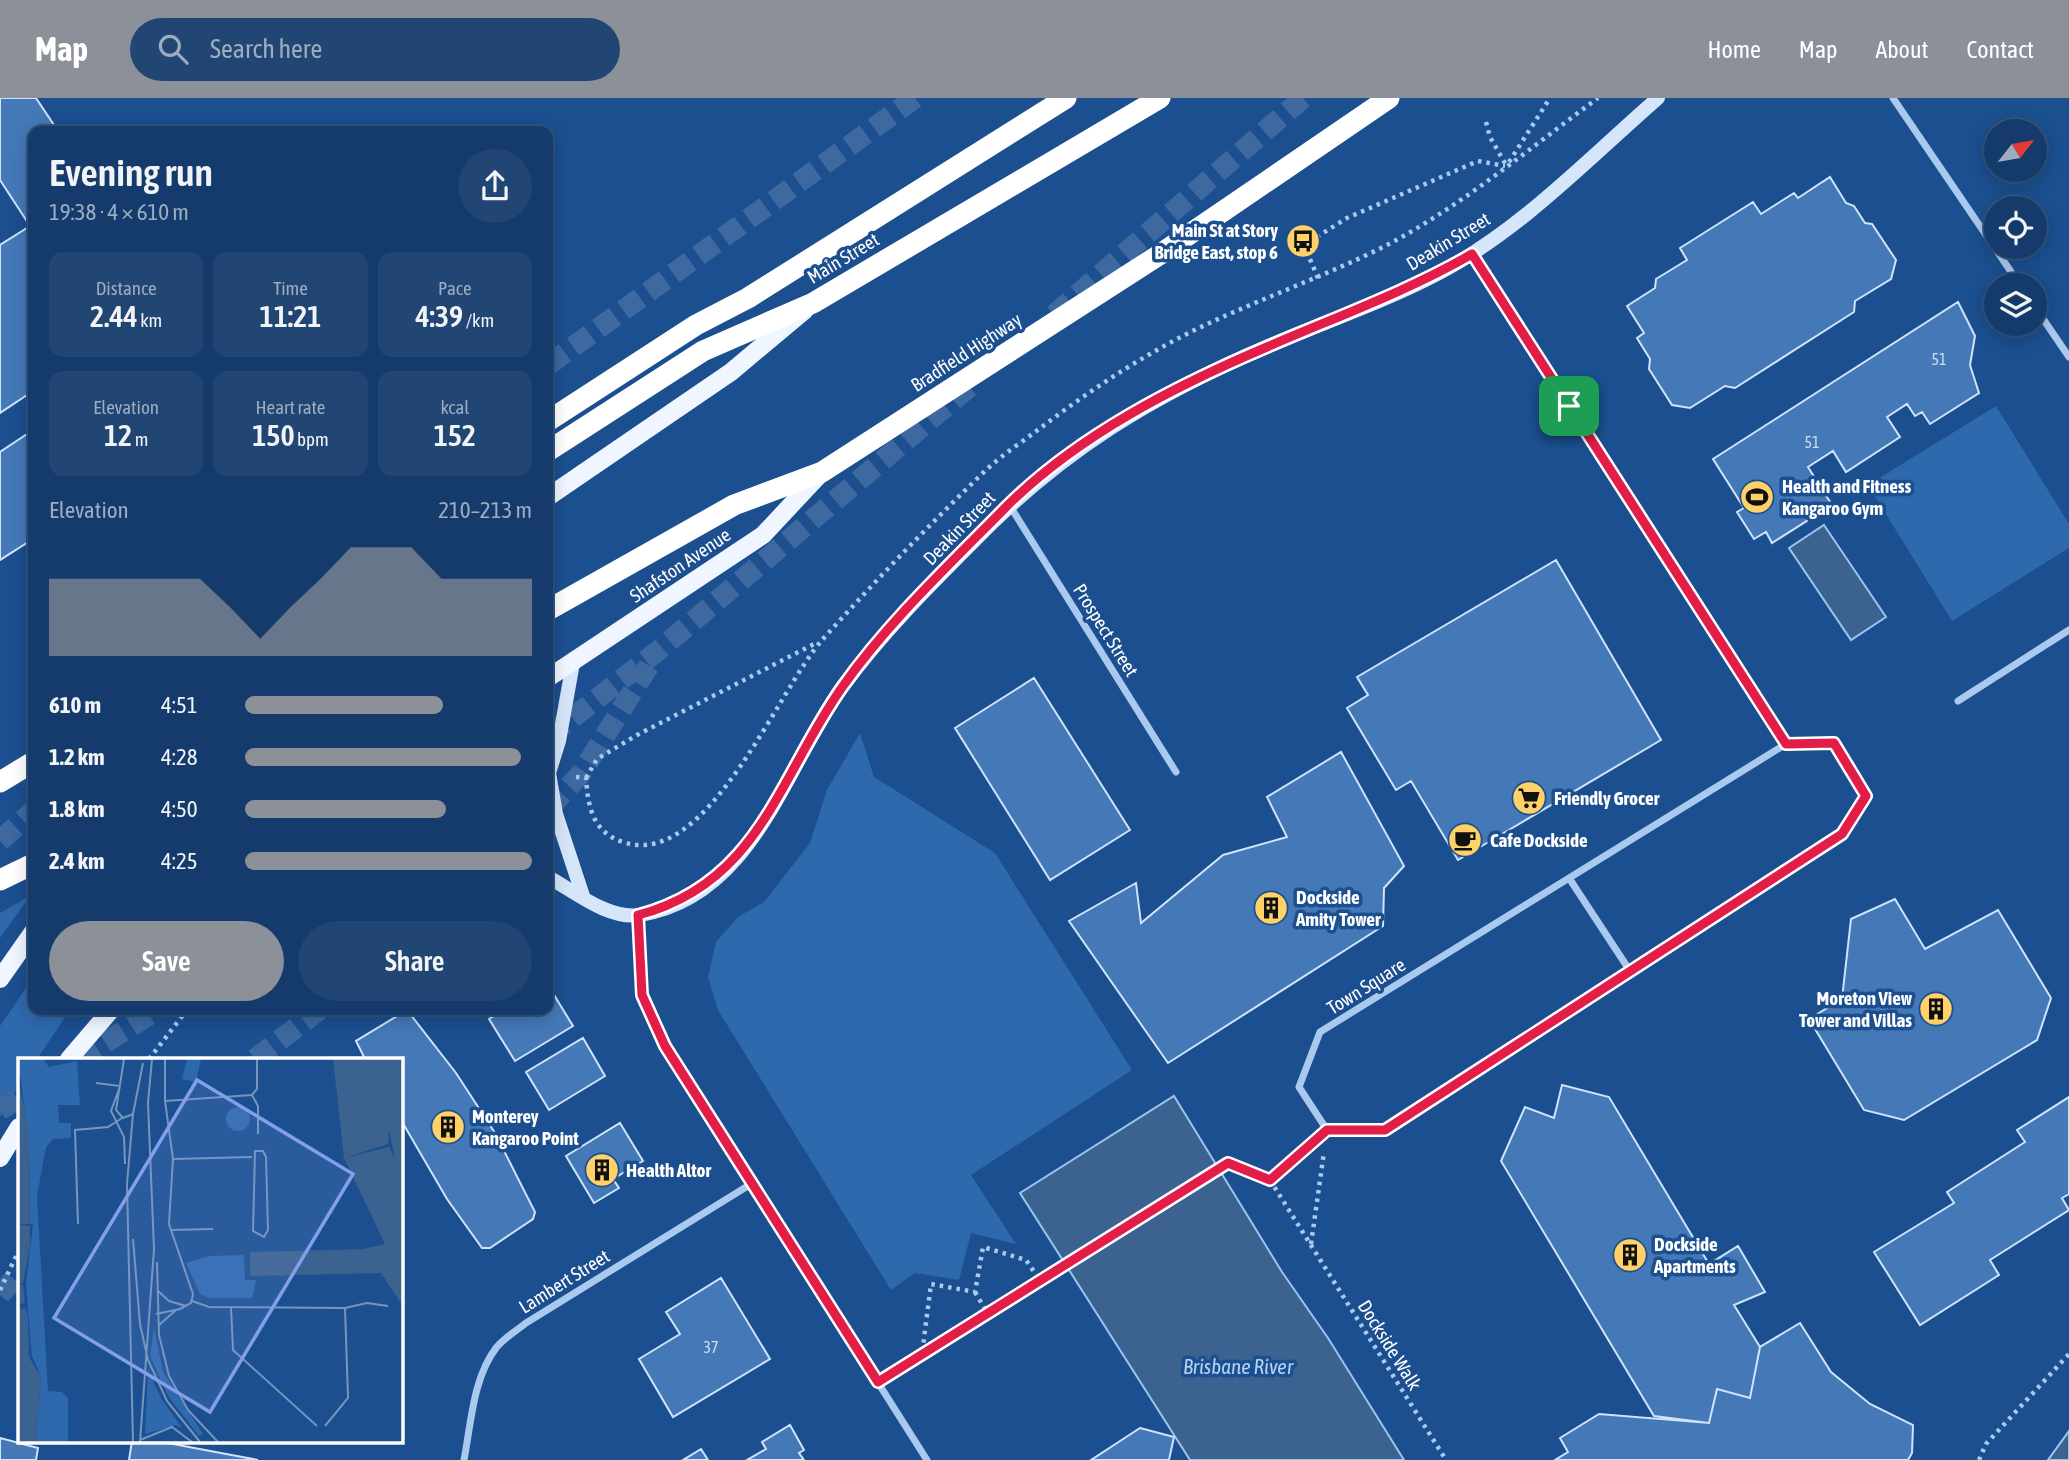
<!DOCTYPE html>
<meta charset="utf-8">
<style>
:root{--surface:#143b6b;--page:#214673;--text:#f1f3f6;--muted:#9dadc1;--line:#33557e;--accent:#8c9099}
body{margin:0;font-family:"Asap Condensed",sans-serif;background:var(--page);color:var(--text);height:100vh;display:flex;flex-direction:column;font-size:26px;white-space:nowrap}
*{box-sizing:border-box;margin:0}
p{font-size:23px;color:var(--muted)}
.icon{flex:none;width:38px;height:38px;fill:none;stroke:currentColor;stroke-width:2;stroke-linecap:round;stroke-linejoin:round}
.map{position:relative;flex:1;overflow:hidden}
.panel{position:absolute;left:28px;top:28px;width:525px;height:889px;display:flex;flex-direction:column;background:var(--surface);border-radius:14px;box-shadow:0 4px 18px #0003,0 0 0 2px var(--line)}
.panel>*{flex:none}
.needle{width:46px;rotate:59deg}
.controls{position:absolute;left:1984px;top:21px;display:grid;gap:14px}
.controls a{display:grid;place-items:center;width:63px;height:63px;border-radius:50%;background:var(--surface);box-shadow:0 4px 18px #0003,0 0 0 2px var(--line);font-size:35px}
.pin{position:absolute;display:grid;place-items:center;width:60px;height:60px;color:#fff;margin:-30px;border-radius:14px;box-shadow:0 4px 10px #0006}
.round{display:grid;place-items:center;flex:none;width:74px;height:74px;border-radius:37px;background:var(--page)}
.headline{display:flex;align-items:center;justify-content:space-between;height:119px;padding:0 21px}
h1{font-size:38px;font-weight:600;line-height:52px}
.figures{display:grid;grid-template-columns:repeat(3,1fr);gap:10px;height:119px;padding:7px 21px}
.figures div{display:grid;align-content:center;border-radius:14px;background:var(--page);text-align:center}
.figures b{font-size:30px;font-weight:600}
.figures small{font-size:19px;font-weight:400}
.figures p{font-size:19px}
.chart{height:196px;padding:14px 21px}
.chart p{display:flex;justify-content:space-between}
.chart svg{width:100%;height:126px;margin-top:7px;fill:var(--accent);opacity:.7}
.action{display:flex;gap:14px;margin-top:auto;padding:14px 21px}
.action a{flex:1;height:80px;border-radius:42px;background:var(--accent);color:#fff;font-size:28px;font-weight:600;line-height:80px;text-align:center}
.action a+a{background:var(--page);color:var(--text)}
ul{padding:0 21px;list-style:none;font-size:23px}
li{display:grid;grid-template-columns:112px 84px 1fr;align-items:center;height:52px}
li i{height:18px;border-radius:9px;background:var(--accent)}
header{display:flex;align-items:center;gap:42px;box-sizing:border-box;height:98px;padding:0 35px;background:var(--accent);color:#fff}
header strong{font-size:33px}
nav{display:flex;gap:38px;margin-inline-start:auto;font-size:24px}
.search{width:490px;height:63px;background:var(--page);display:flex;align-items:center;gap:18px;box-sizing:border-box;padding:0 24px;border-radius:38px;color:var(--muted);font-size:26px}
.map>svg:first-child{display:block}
.green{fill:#2e69ad}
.water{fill:#3c6290;stroke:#9cc4f0;stroke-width:2}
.building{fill:#4478b7;stroke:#cfe3fa;stroke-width:2}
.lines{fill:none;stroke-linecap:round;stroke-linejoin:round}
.highway-tunnel{stroke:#3d69a0;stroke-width:21;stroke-dasharray:21 10;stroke-linecap:butt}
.path{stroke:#a9c9ee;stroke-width:4.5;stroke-dasharray:3.5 5;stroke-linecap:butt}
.street{stroke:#a9c9ee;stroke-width:7}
.secondary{stroke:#d6e6fa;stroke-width:14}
.primary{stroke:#f0f6ff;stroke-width:18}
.highway{stroke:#fff;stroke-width:21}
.route-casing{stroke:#fff;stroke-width:14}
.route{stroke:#e11d48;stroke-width:9}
.labels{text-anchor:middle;stroke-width:7;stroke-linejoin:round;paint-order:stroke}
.number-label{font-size:16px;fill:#d0dded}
.poi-label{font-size:19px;font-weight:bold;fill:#fff;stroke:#1b4f8f;text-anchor:start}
.street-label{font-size:19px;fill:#fff;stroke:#1b4f8f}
.water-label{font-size:21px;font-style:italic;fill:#b5d3f5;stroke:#1b4f8f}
.inset-road{fill:none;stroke:#7695bc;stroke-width:2}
.view{fill:#839eea;fill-opacity:0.15;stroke:#839eea;stroke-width:3.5}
.inset-edge{fill:none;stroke:#fff;stroke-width:3.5}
</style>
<header>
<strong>Map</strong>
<div class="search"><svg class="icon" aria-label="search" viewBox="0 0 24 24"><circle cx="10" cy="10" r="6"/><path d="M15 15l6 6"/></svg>Search here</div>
<nav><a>Home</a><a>Map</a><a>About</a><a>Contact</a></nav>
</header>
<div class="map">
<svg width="2069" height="1362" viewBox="0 0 2069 1362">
<rect width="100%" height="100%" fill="#1b4f8f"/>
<path class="green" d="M1996 308 2069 426V450L1952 523 1868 387Z
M860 635 874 679 995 755 1132 972 971 1077 1016 1146 971 1135 959 1182 915 1175 891 1192 718 912 708 879 716 844 738 819 764 804 810 745 827 692Z
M30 798 0 840V815Z
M33 880V912H70L37 961H19V988L0 1019V928Z"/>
<path class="water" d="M1824 427 1886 519 1851 542 1789 450Z
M1174 998 1282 1174 1328 1240 1404 1362H1190L1020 1095Z
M2069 1333V1362H2048Z"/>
<path class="building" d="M0 0H36L58 33H33V293L0 315V147L30 128 0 82Z
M1830 79 1846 105 1854 108 1865 125 1872 126 1896 162 1891 181 1855 203 1854 214 1735 290 1725 288 1690 310 1672 307 1649 271 1650 261 1637 240 1644 235 1627 208 1655 190 1656 181 1687 162 1680 150 1753 104 1761 116 1794 95 1798 100Z
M1958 204 1975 238 1970 267 1979 295 1930 326 1922 314 1915 318 1907 306 1887 319 1900 339 1846 374 1833 353 1808 369 1832 407 1772 445 1766 434 1754 441 1737 414 1744 410 1713 361Z
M33 332V441L0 462V354Z
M1556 462 1661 642 1458 762 1411 683 1396 692 1347 610 1368 597 1357 579Z
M1034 580 1130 732 1050 782 955 630Z
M1341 654 1404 768 1384 790 1383 828 1168 965 1069 823 1136 785 1141 825 1223 757 1287 739 1267 699Z
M1895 801 1925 851 1998 812 2051 900 2037 942 1904 1022 1864 1012 1809 921 1842 901 1851 821Z
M548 887 573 928 515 963 489 921 504 912H548Z
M407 912 456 975 495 1035 535 1114 533 1121 490 1150H482L447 1101 401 1022V961H365L356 943Z
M583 940 605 978 549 1012 526 974Z
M1562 987 1609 999 1709 1166 1738 1148 1765 1194 1734 1207 1760 1249 1750 1300 1717 1291 1709 1325 1654 1318 1501 1063 1525 1009 1554 1020Z
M2069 999V1096L2062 1100 2069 1112 1990 1162 1999 1177 1920 1227 1874 1154 1954 1105 1947 1094 2025 1044 2017 1032Z
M620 1025 643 1063 613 1081 619 1090 594 1105 566 1058Z
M721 1180 770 1261 673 1319 639 1261 680 1236 666 1214Z
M1800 1225 1831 1274 1870 1306 1913 1327 1912 1355 1908 1362H1555L1568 1354 1560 1340 1599 1316 1709 1325 1717 1291 1750 1300 1760 1249Z
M790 1327 804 1352 799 1355 804 1362H747L766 1351 762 1344Z
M1140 1330 1174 1339 1169 1362H1091Z
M0 1340 38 1350 36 1362H0Z
M132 1343H157L258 1362H129Z
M701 1351 708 1362H683Z"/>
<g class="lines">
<path class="highway-tunnel" d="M1054 217 1303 0
M548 267 915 0
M548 639 659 552 976 283
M548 711 580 677 650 566
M0 743 33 713
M79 961 157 912
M255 961 319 912
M0 1012 19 1000
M0 1197 19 1175"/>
<path class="path" d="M1486 24 1490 39 1506 67
M1509 64 1550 0
M1318 180 1304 147 1347 120 1478 63 1505 68
M576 679 586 680C588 708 592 734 623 744 707 773 778 591 823 541 875 483 930 426 986 372 1002 357 1022 344 1039 331 1076 303 1116 275 1157 252 1230 210 1313 185 1389 146 1464 106 1530 50 1598 0
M586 680 597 661 637 637 818 544
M149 961 187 912
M1270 1082 1446 1362
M1270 1082 1312 1046
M1311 1146 1324 1054
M0 1192 19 1152
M975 1194 988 1216
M922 1256 1228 1065 1270 1082
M896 1273 922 1256 931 1186 975 1194 983 1149 1026 1162 1041 1184
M1979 1362 1986 1346 2069 1256"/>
<path class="street" d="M1893 0 2020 187
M1472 156 1786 646
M2035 209 2069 259
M1010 408 1176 674
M1958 603 2069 532
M1834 645 1866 698 1842 736 1385 1032H1327L1299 989 1320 934 1786 646Z
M1569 780 1630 873
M638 817 642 897 665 948 927 1362
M464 1362C471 1326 473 1280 496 1250 504 1240 516 1233 526 1225L751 1086"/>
<path class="secondary" d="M573 565 559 643 549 675 556 716 583 798
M548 779C574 793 608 822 640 817 754 799 785 667 843 588 881 536 929 488 974 443 1061 353 1152 298 1266 249 1324 224 1384 204 1439 175 1521 132 1589 60 1658 0"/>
<path class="primary" d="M548 399 731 274 805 212
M548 580 763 437 822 374
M0 881 33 834
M69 961 111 912
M0 1060 19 1029"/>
<path class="highway" d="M548 323 696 227 748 200 1066 0
M548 353 703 253 813 205 1160 0
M548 512 734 407 822 374 1159 157 1389 0
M0 684 33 664
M0 782 33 766"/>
</g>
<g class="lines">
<g class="route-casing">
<path id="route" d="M1472 156 1786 646 1834 645 1866 698 1842 736 1385 1032H1327L1270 1082 1228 1065 878 1284 665 948 642 897 638 817C760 785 779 678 843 588 889 523 950 466 1006 409 1077 338 1175 288 1267 249 1336 219 1406 194 1472 156Z"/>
</g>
<use href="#route" class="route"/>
</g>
<defs>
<g id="bus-disc" transform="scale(1.75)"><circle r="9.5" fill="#ffd166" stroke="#1b4f8f"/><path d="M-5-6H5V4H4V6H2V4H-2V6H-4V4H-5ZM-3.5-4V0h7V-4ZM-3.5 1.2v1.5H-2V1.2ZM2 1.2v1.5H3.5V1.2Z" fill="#111"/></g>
<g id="stadium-disc" transform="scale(1.75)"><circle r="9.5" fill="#ffd166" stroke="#1b4f8f"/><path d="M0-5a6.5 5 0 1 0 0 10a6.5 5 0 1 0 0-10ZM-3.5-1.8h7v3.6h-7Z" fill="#111"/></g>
<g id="supermarket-disc" transform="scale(1.75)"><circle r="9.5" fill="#ffd166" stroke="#1b4f8f"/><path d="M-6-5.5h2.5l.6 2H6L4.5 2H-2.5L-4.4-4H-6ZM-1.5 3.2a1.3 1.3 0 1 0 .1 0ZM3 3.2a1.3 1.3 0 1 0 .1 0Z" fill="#111"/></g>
<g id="cafe-disc" transform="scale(1.75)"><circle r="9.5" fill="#ffd166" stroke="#1b4f8f"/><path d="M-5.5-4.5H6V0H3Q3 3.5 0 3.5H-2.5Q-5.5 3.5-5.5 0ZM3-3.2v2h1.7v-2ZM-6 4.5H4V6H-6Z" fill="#111"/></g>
<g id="building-disc" transform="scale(1.75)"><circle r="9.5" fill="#ffd166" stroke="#1b4f8f"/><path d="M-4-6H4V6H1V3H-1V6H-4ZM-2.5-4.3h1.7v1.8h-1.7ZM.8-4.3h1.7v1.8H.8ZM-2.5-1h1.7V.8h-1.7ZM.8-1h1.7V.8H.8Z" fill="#111"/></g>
</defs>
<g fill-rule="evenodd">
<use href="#bus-disc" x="1303" y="143"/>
<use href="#stadium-disc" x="1757" y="399"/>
<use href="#supermarket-disc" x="1529" y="700"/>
<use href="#cafe-disc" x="1465" y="742"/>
<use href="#building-disc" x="1271" y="810"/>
<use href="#building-disc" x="1936" y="911"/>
<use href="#building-disc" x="448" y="1029"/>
<use href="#building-disc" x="602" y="1072"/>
<use href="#building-disc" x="1630" y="1157"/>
</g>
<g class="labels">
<g class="number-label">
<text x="1939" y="267">51</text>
<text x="1812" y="350">51</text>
<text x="711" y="1255">37</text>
</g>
<g class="poi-label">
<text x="1278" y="139" text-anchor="end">Main St at Story<tspan x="1278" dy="22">Bridge East, stop 6</tspan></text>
<text x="1782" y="395">Health and Fitness<tspan x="1782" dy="22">Kangaroo Gym</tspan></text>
<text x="1554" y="707">Friendly Grocer</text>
<text x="1490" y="749">Cafe Dockside</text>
<text x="1296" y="806">Dockside<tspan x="1296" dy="22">Amity Tower</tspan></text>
<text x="1912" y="907" text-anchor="end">Moreton View<tspan x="1912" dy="22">Tower and Villas</tspan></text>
<text x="472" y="1025">Monterey<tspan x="472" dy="22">Kangaroo Point</tspan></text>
<text x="626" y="1079">Health Altor</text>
<text x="1654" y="1153">Dockside<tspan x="1654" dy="22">Apartments</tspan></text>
</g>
<g class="street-label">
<text transform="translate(1448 143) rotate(-31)" y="7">Deakin Street</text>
<text transform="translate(843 160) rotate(-31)" y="7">Main Street</text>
<text transform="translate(966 254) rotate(-33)" y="7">Bradfield Highway</text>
<text transform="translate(959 430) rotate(-46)" y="7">Deakin Street</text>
<text transform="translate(680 467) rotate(-34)" y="7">Shafston Avenue</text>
<text transform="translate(1106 532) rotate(58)" y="7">Prospect Street</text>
<text transform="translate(1366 888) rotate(-32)" y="7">Town Square</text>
<text transform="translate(564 1183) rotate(-32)" y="7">Lambert Street</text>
<text transform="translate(1390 1247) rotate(58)" y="7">Dockside Walk</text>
</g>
<g class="water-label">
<text x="1238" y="1276">Brisbane River</text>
</g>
</g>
<g transform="translate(18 960)">
<rect width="385" height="385" fill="#1b4f8f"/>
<path d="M0 1H25L31 9 59 3 62 47H40L41 65H53V80L35 81 28 89 19 138 30 333 44 334 50 340V384H18L23 319 11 299 5 227 12 168 11 85ZM169 1H183L178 24 164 21ZM208 61a12 12 0 1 1 24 0a12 12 0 1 1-24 0ZM226 197 227 222H238L234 240H190L182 236 168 205 191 198ZM136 269 145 314 185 376 181 378 150 338 132 298ZM130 312 143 340 164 370 158 367 127 376Z" fill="#2e69ad"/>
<path d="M315 1H385V248L363 215 232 218V194L345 191 367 186 326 100ZM0 21 11 73 12 189 5 227 11 299 23 319 18 384H0Z" fill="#3c6290"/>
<path d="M371 72 377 100 371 89 326 100 370 86ZM0 166H15L8 227 14 298 23 319 11 299 10 259 8 250 3 251 2 246 7 245 5 227 0 226 5 224 12 189V168Z" fill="#1b4f8f"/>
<path class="inset-road" d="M106 1 98 52 105 60 115 56M78 25 102 28M101 31 93 53 106 79 107 106M234 37 240 48V76M147 43 234 37 239 31V1M237 93H245L248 99 250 172 246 179 235 173ZM155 101 234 99M60 166 57 72 90 69 104 60M152 172 195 171M115 181 122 266 130 302 149 343 182 384M139 204 141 277 151 318 170 352 200 384M140 233 151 243 168 248M174 243 191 249 327 250 349 245 370 248M213 249 215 292 299 368M138 256 162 251 173 245 175 236 151 166 155 101 147 43V1M141 267 158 252M307 368 330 340 327 250M122 382 154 369 174 384M115 384 109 126 115 56 125 5M122 384 136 191 130 45 134 1"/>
<path class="view" d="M179 22 335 116 192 354 36 260Z"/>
<rect width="385" height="385" class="inset-edge"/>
</g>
</svg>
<div class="controls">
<a><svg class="needle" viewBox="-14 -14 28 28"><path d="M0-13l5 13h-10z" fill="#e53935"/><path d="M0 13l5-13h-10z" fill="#9dadc1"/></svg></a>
<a><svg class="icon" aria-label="locate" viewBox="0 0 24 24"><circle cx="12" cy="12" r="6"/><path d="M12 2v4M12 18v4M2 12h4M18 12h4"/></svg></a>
<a><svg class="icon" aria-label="layers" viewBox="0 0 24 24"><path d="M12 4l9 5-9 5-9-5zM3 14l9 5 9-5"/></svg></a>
</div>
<div class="pin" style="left:1569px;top:308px;background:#1e9e55"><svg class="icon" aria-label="arrive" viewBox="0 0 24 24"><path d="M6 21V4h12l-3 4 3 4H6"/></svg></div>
<section class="panel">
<div class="headline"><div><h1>Evening run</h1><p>19:38 · 4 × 610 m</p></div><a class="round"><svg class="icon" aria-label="share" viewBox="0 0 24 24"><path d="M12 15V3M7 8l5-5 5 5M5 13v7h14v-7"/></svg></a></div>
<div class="figures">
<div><p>Distance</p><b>2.44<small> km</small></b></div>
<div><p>Time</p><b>11:21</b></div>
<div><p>Pace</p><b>4:39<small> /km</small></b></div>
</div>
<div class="figures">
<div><p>Elevation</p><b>12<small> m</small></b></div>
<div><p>Heart rate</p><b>150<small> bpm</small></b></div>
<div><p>kcal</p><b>152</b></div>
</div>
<div class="chart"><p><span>Elevation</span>210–213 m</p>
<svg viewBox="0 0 160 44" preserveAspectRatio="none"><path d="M0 44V17L10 17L20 17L30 17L40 17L50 17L60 27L70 38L80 27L90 17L100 6L110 6L120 6L130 17L140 17L150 17L160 17V44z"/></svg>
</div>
<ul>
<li><b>610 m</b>4:51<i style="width:69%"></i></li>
<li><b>1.2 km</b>4:28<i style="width:96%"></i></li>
<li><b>1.8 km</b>4:50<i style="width:70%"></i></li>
<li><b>2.4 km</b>4:25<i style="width:100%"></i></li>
</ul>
<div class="action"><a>Save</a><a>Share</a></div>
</section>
</div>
